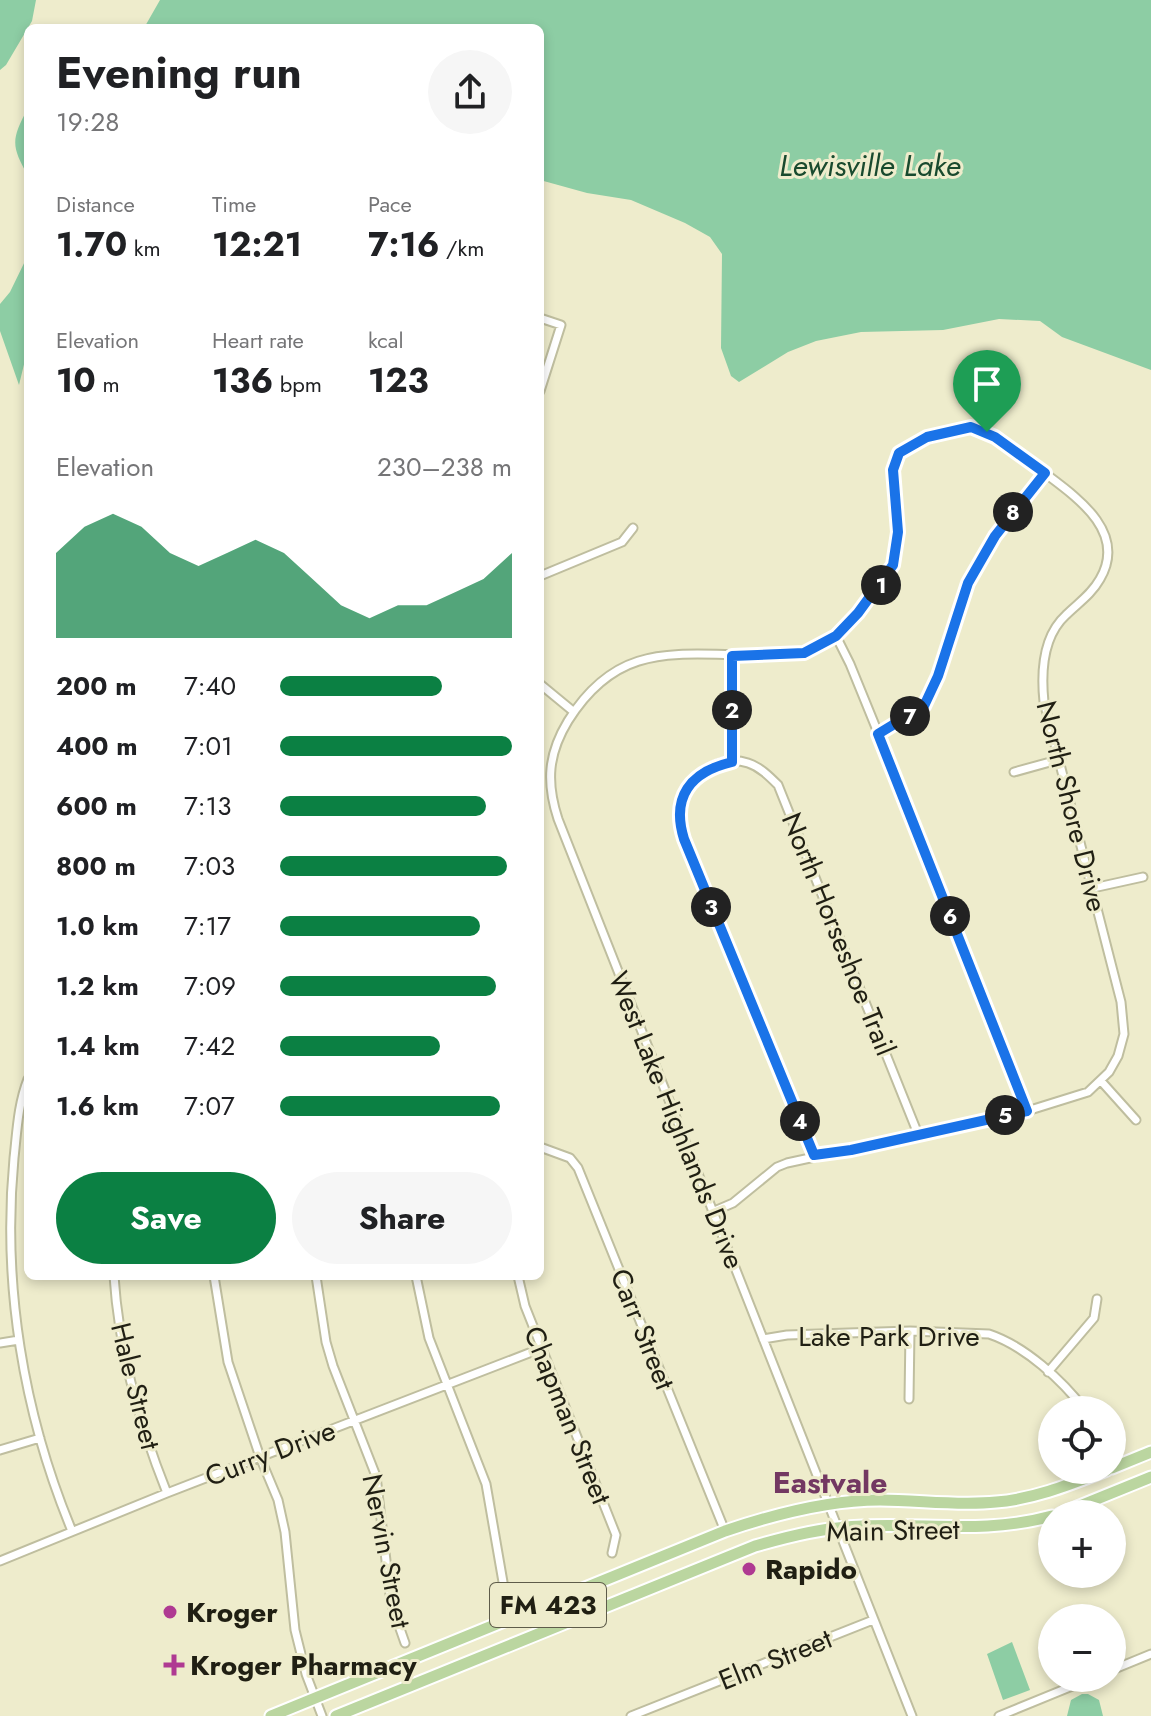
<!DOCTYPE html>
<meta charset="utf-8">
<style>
:root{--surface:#fff;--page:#f6f6f6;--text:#202124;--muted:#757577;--accent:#0b8043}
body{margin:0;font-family:Jost,sans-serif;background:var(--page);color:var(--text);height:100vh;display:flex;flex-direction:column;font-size:30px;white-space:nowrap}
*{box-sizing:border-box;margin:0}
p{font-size:26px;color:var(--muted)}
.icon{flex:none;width:44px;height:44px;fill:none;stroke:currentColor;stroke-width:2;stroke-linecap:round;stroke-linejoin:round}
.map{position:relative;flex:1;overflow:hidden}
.side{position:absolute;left:24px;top:24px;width:520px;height:1256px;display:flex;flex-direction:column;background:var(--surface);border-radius:12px;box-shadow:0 4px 12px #0003}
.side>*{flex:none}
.tools{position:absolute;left:1038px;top:1396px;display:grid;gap:16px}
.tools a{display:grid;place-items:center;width:88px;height:88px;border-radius:50%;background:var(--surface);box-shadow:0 4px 12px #0003;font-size:40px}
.pin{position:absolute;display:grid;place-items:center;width:68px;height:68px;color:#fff;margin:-82px -34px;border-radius:50% 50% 50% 0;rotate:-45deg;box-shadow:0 0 8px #0007}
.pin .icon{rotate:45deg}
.km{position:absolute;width:40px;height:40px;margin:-20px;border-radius:50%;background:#222;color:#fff;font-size:22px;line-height:40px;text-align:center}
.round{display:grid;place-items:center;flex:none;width:84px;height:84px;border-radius:42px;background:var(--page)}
.summary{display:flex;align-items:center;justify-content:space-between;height:136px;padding:0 32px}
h1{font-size:44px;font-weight:700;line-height:60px}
.metrics{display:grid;grid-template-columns:repeat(3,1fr);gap:12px;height:136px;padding:8px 32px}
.metrics div{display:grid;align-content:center}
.metrics b{font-size:34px;font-weight:700}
.metrics small{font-size:22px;font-weight:400}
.metrics p{font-size:22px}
.chart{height:224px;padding:16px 32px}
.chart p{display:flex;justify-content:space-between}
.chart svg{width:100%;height:144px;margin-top:8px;fill:var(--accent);opacity:.7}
.primary-button{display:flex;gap:16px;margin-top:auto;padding:16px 32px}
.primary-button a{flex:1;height:92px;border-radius:48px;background:var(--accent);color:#fff;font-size:32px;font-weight:700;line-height:92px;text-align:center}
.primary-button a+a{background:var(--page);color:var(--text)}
ul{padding:0 32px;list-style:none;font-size:26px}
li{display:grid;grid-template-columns:128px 96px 1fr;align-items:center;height:60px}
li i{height:20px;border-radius:10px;background:var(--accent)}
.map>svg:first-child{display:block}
.water{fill:#8dcda4}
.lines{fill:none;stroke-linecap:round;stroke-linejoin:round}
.minor-casing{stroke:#bfbe9f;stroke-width:11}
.primary-casing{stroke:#fff;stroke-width:15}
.minor{stroke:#fff;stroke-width:7}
.primary{stroke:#bbd6a0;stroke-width:11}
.route-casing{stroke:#fff;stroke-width:16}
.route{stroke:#1a73e8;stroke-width:10}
.poi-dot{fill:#af3a92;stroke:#eeeccc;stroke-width:3}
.labels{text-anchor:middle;stroke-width:6;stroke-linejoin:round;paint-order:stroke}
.shield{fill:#eeeccc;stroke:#5e5c4a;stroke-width:2}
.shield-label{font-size:26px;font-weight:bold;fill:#201f13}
.street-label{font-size:28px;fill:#201f13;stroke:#eeeccc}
.poi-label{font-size:28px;font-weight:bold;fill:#201f13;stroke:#eeeccc;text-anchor:start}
.water-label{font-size:30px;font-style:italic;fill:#194a2e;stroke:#eeeccc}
.neighbourhood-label{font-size:30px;font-weight:bold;fill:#733862;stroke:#eeeccc}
</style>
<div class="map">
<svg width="1151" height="1716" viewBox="0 0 1151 1716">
<rect width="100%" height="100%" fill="#eeeccc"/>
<path class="water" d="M0 0H36L32 21 6 65 0 70Z
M160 0H1151V370L1062 337 1040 321 999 319 943 330 861 332 816 341 788 352 739 382 731 376 721 348 722 254 710 237 685 223 631 200 587 193 540 180V28H144Z
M28 108V176C11 145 11 140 28 108Z
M28 255V348L19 385 0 331V304L10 292Z
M1012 1642 1030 1690 1003 1700 987 1654Z
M1082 1694H1088L1099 1700 1103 1716H1067L1071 1700Z"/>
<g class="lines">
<g class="minor-casing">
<path id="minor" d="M540 318 561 325 540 391
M540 576 622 542 633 528
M836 636 850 664 903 794 1027 1111
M540 684 574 712
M878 734 924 706 938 676 968 583 995 536 1045 473
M732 762V656
M1014 772 1061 759
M1093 888 1143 877
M28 1079C18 1104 17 1131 14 1158 2 1284 23 1413 72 1531
M1101 1081 1136 1120
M540 1147 570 1158 578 1168 725 1531
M814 1155 744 989 679 824C678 790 710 751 748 763 760 767 769 776 778 785L918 1134
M712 1212 733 1203 777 1167 787 1163 1027 1111 1088 1092 1109 1072 1118 1056 1124 1034 1121 1002 1044 702C1041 673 1043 636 1066 615 1078 603 1091 595 1100 579 1128 531 1075 496 1042 471 1025 458 1007 443 987 432 967 426 953 429 934 435 862 455 909 511 893 564 886 589 844 631 821 645 801 657 779 655 756 655 675 655 618 641 568 721 548 754 546 782 558 819L912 1716
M114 1276C119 1352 139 1423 167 1493
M214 1276 228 1362 260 1457 278 1500 285 1532 295 1630 306 1674 322 1716
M316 1276 326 1342 333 1366 376 1476 391 1603 405 1643
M416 1276 429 1338 486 1484 503 1582 502 1597
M518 1276 525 1306 616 1535 612 1553
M763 1339 787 1335 910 1331 989 1334C1025 1346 1062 1380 1085 1410
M0 1343 19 1340
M1048 1372 1094 1318 1097 1299
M909 1399 910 1331
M0 1450 40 1438
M0 1561 167 1493 542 1348
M1112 1670 1151 1654
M631 1716 873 1620
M999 1716 1092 1678"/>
</g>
<g class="primary-casing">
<path id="primary" d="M1112 1468 1151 1452
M1060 1514 1151 1477
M271 1716 725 1531C775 1514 828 1500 880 1500 919 1500 957 1506 996 1502 1035 1499 1071 1484 1107 1470
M336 1716 755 1546C790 1536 826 1527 863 1526 930 1523 985 1534 1052 1516"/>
</g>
<use href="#minor" class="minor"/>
<use href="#primary" class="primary"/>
</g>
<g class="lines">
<g class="route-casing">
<path id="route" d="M971 427 995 437 1045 473 995 536 968 583 938 676 924 706 878 734 1027 1111 851 1150 814 1155 684 839C671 797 690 772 732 762V656L804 653 836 636 858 613 893 565 898 532 893 470 899 453 927 437Z"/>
</g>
<use href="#route" class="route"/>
</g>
<g class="poi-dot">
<circle cx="749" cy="1569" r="8"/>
<circle cx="170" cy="1612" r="8"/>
<path d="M170 1653h8v8h8v8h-8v8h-8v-8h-8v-8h8z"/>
</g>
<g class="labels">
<rect class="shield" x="490" y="1583" width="116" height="44" rx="6"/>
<g class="shield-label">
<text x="548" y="1614">FM 423</text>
</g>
<g class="street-label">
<text transform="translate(1072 806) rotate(76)" y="10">North Shore Drive</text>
<text transform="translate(839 934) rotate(68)" y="10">North Horseshoe Trail</text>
<text transform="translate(677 1120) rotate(68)" y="10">West Lake Highlands Drive</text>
<text transform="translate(643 1329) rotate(68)" y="10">Carr Street</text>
<text x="889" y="1346">Lake Park Drive</text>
<text transform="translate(136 1386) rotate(76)" y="10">Hale Street</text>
<text transform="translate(568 1415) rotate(68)" y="10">Chapman Street</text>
<text transform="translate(270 1453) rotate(-21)" y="10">Curry Drive</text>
<text transform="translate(893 1530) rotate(-1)" y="10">Main Street</text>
<text transform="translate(387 1551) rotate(79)" y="10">Nervin Street</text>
<text transform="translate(775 1659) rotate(-22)" y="10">Elm Street</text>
</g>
<g class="poi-label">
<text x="765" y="1579">Rapido</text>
<text x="186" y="1622">Kroger</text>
<text x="190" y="1675">Kroger Pharmacy</text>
</g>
<g class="water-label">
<text x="870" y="176">Lewisville Lake</text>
</g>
<g class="neighbourhood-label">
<text x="830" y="1493">Eastvale</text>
</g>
</g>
</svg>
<div class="tools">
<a><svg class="icon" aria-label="locate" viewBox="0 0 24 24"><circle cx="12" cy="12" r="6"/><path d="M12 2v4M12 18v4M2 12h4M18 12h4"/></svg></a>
<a>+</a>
<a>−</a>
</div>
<div class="pin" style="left:987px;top:432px;background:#1e9e55"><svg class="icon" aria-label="arrive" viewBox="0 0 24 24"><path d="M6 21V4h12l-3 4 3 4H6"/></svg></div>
<b class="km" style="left:881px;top:585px">1</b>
<b class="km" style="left:732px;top:710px">2</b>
<b class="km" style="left:711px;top:907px">3</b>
<b class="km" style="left:800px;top:1121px">4</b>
<b class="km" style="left:1005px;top:1115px">5</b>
<b class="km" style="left:950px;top:916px">6</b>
<b class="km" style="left:910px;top:716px">7</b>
<b class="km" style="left:1013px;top:512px">8</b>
<section class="side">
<div class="summary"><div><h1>Evening run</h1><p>19:28</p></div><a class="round"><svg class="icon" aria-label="share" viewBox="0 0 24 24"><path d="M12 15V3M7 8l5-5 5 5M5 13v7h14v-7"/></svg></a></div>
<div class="metrics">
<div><p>Distance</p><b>1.70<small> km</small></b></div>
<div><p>Time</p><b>12:21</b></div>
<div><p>Pace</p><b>7:16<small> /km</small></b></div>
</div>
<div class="metrics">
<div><p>Elevation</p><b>10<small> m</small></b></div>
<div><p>Heart rate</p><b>136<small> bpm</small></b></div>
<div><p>kcal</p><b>123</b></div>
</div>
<div class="chart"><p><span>Elevation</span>230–238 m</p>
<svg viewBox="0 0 160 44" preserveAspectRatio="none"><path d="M0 44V18L10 10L20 6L30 10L40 18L50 22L60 18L70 14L80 18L90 26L100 34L110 38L120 34L130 34L140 30L150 26L160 18V44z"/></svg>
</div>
<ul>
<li><b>200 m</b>7:40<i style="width:70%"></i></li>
<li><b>400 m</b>7:01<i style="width:100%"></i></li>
<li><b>600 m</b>7:13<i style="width:89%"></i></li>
<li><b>800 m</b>7:03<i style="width:98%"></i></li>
<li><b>1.0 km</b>7:17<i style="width:86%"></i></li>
<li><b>1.2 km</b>7:09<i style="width:93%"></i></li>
<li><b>1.4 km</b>7:42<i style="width:69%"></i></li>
<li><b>1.6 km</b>7:07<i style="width:95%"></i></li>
</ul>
<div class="primary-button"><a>Save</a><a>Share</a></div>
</section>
</div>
